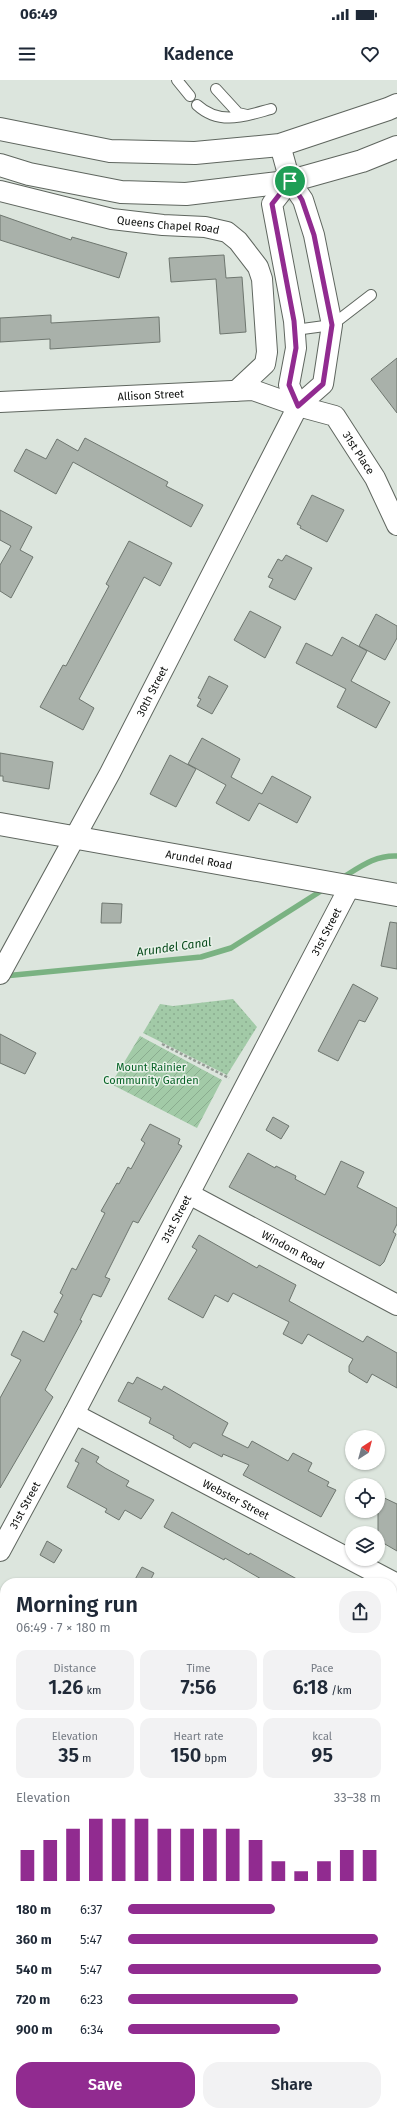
<!DOCTYPE html>
<meta charset="utf-8">
<style>
:root{--surface:#fff;--page:#f2f2f3;--text:#1f2937;--muted:#747a83;--accent:#912b90}
body{margin:0;font-family:"Fira Sans",sans-serif;background:var(--page);color:var(--text);height:100vh;display:flex;flex-direction:column;font-size:15px;white-space:nowrap}
*{box-sizing:border-box;margin:0}
p{font-size:13px;color:var(--muted)}
.icon{flex:none;width:22px;height:22px;fill:none;stroke:currentColor;stroke-width:2;stroke-linecap:round;stroke-linejoin:round}
.map{position:relative;flex:1;overflow:hidden}
.drawer{position:absolute;left:0px;top:1498px;width:397px;height:538px;display:flex;flex-direction:column;background:var(--surface);border-radius:16px 16px 0 0;box-shadow:0 1px 3px #0004}
.drawer>*{flex:none}
.needle{width:26px;rotate:36deg}
.buttons{position:absolute;left:345px;top:1350px;display:grid;gap:8px}
.buttons a{display:grid;place-items:center;width:40px;height:40px;border-radius:50%;background:var(--surface);box-shadow:0 1px 3px #0004;font-size:20px}
.pin{position:absolute;display:grid;place-items:center;width:34px;height:34px;color:#fff;margin:-17px;border:2px solid #fff;border-radius:50%;box-shadow:0 1px 4px #0007}
.round{display:grid;place-items:center;flex:none;width:42px;height:42px;border-radius:16px;background:var(--page)}
.overview{display:flex;align-items:center;justify-content:space-between;height:68px;padding:0 16px}
h1{font-size:22px;font-weight:600;line-height:30px}
.figures{display:grid;grid-template-columns:repeat(3,1fr);gap:6px;height:68px;padding:4px 16px}
.figures div{display:grid;align-content:center;border-radius:10px;background:var(--page);text-align:center}
.figures b{font-size:20px;font-weight:600}
.figures small{font-size:11px;font-weight:400}
.figures p{font-size:11px}
.chart{height:112px;padding:8px 16px}
.chart p{display:flex;justify-content:space-between}
.chart svg{width:100%;height:72px;margin-top:4px;stroke:var(--accent);stroke-width:6}
.action{display:flex;gap:8px;margin-top:auto;padding:8px 16px}
.action a{flex:1;height:46px;border-radius:16px;background:var(--accent);color:#fff;font-size:16px;font-weight:600;line-height:46px;text-align:center}
.action a+a{background:var(--page);color:var(--text)}
ul{padding:0 16px;list-style:none;font-size:13px}
li{display:grid;grid-template-columns:64px 48px 1fr;align-items:center;height:30px}
li i{height:10px;border-radius:5px;background:var(--accent)}
.status{display:flex;justify-content:space-between;align-items:center;height:28px;padding:0 20px;background:var(--surface);direction:ltr}
.status svg{height:11px;fill:currentColor}
header{display:flex;justify-content:space-between;align-items:center;height:52px;padding:0 16px;background:var(--surface);font-size:18px;font-weight:600}
.map>svg:first-child{display:block}
.park{fill:url(#park-dots)}
.garden{fill:url(#garden-furrows)}
.lines{fill:none;stroke-linecap:round;stroke-linejoin:round}
.stream{stroke:#7ab282;stroke-width:5.5}
.building{fill:#a9b1aa;stroke:#6e766f}
.service-casing{stroke:#5f665f;stroke-width:12}
.minor-casing{stroke:#5f665f;stroke-width:22}
.tertiary-casing{stroke:#5f665f;stroke-width:24}
.primary-casing{stroke:#5f665f;stroke-width:24}
.path{stroke:#969c96;stroke-width:2.5;stroke-dasharray:3 2;stroke-linecap:butt}
.service{stroke:#fff;stroke-width:10}
.minor{stroke:#fff;stroke-width:20}
.tertiary{stroke:#fff;stroke-width:22}
.primary{stroke:#fff;stroke-width:22}
.route-casing{stroke:#fff;stroke-width:8}
.route{stroke:#912b90;stroke-width:5}
.labels{text-anchor:middle;stroke-width:3;stroke-linejoin:round;paint-order:stroke}
.street-label{font-size:11px;fill:#0d0f0d;stroke:#e9f2ea}
.park-label{font-size:11px;fill:#086327;stroke:#e9f2ea}
.water-label{font-size:12px;font-style:italic;fill:#0b4c1e;stroke:#e9f2ea}
</style>
<div class="status"><b>06:49</b><svg viewBox="0 0 49 12"><path d="M0 12V9h3v3zM5 12V6h3v6zM10 12V3h3v9zM15 12V0h3v12zM26 1h20v11H26zM47 4h2v5h-2z"/></svg></div>
<header><svg class="icon" aria-label="menu" viewBox="0 0 24 24"><path d="M4 6h16M4 12h16M4 18h16"/></svg>Kadence<svg class="icon" aria-label="heart" viewBox="0 0 24 24"><path d="M12 20l-8-8c-3-5 5-10 8-4 3-6 11-1 8 4z"/></svg></header>
<div class="map">
<svg width="397" height="2036" viewBox="0 0 397 2036">
<defs>
<pattern id="park-dots" width="8" height="8" patternUnits="userSpaceOnUse"><rect width="8" height="8" fill="#a2caa7"/><path d="M2 2h.1M6 6h.1" fill="none" stroke="#8aac8f" stroke-width="1.8" stroke-linecap="round"/></pattern>
<pattern id="garden-furrows" width="10" height="10" patternUnits="userSpaceOnUse"><rect width="10" height="10" fill="#a2caa7"/><path d="M-1 1l2-2M0 10L10 0M9 11l2-2" fill="none" stroke="#8aac8f"/></pattern>
</defs>
<rect width="100%" height="100%" fill="#dce5dd"/>
<path class="park" d="M233 919 257 947 227 995 143 953 160 924 173 926Z"/>
<path class="garden" d="M140 956 222 1000 197 1048 111 1004Z"/>
<g class="lines">
<path class="stream" d="M342 798C360 787 375 775 397 776
M4 896 201 877 231 868 324 809"/>
</g>
<path class="building" d="M0 135 71 160 72 157 127 173 119 198 0 160Z
M224 175 226 198 242 197 246 252 220 254 216 199 171 202 169 178Z
M51 235V243L159 237 160 262 50 269V259L0 262V238Z
M397 278V333L371 299Z
M85 358 168 402 166 406 203 425 191 447 73 382 56 414 14 391 26 369 46 379 57 359 78 371Z
M312 415 344 430 327 462 300 448 301 446 297 444Z
M0 430 32 447 20 470 33 477 11 518 0 511V485L11 466 0 460Z
M129 461 172 483 160 506 144 497 79 619 94 628 83 650 40 627 63 585 66 586 109 506 106 504Z
M286 475 312 488 295 520 269 507 273 499 268 497 278 479 282 481Z
M250 531 281 547 265 578 234 560Z
M376 534 397 546V558L385 580 359 566Z
M342 557 367 571 351 601 390 622 376 648 337 627 346 609 296 583 306 563 332 576Z
M209 596 228 606 212 634 197 626 201 619 198 618Z
M202 658 240 679 231 697 262 714 272 696 311 717 297 743 259 723 249 741 216 723 226 705 188 684Z
M0 673 53 682 49 709 3 701V696H0Z
M170 675 196 689 176 727 150 714Z
M102 823 122 824 121 843H101Z
M390 842 397 843V889L381 886Z
M353 904 378 918 365 942 359 940 338 981 318 971Z
M0 954 36 973 25 994 0 983Z
M273 1037 289 1046 281 1059 266 1050Z
M150 1044 180 1059 178 1064 182 1066 138 1143 133 1141 105 1197 110 1199 101 1217 93 1214 80 1240 82 1241 45 1310 53 1317 0 1408V1318L21 1280 11 1275 23 1251 44 1262 58 1234 54 1232 63 1215 60 1213 72 1188 76 1190 105 1133 101 1131 117 1103 119 1104 128 1087 131 1089 145 1063 141 1060Z
M248 1073 275 1088 276 1086 296 1096 295 1099 325 1115 341 1081 364 1092 357 1107 397 1128V1144L393 1152 396 1154 384 1182 380 1186 229 1107Z
M199 1155 257 1188 259 1185 296 1205 289 1221 363 1262 367 1256 397 1273V1308L372 1294 367 1303 349 1292V1286L353 1279 308 1254 302 1264 283 1254 289 1242 233 1213 228 1222 215 1215 203 1238 168 1219 197 1170 192 1167Z
M137 1297 162 1310 164 1306 228 1343 222 1355 248 1368 252 1361 288 1381 293 1373 312 1383 308 1391 329 1402 327 1406 336 1410 321 1437 243 1395 249 1385 223 1374 222 1377 195 1363H193L190 1368 173 1358 174 1356 149 1343 151 1338 118 1321 128 1302 133 1304Z
M82 1368 99 1377 96 1382 105 1388 129 1401 126 1406 154 1420 141 1439 125 1430 119 1440 105 1432 107 1429 67 1407 79 1383 75 1381Z
M378 1415 397 1424V1471L378 1460Z
M172 1432 249 1475 250 1473 304 1503H268L225 1478 224 1480 164 1447Z
M47 1461 62 1470 54 1483 40 1475Z
M142 1487 154 1493 149 1503H133Z"/>
<g class="lines">
<g class="service-casing">
<path id="service" d="M177 0 190 16
M216 9 238 33 247 35
M197 25C220 46 245 36 271 29
M295 250 332 245 371 215"/>
</g>
<g class="minor-casing">
<g id="minor">
<path d="M290 101 272 124 294 241 296 268 289 305 298 326"/>
<path id="s1" d="M0 111 112 139 163 145 205 147 227 152 238 161 258 187 262 199 267 272 265 284 236 311"/>
<path id="s2" d="M0 322 253 310 298 326 335 336 375 398 397 445"/>
<path id="s3" d="M0 894 110 693 298 326 323 304 332 245 314 155 303 120 290 101 280 65"/>
<path id="s4" d="M189 1114 397 1225"/>
<path id="s5" d="M74 1334 397 1504"/>
<path id="s6" d="M0 1471 74 1334 350 806"/>
<path d="M392 1574 397 1565"/>
<path d="M0 1580 5 1583"/>
<path d="M392 1788 397 1791"/>
<path d="M0 1857 5 1859"/>
<path d="M325 2031 335 2036"/>
<path d="M145 2036 148 2031"/>
</g>
</g>
<g class="tertiary-casing">
<g id="tertiary">
<path id="s7" d="M0 744 397 815"/>
</g>
</g>
<g class="primary-casing">
<path id="primary" d="M0 49 110 71 195 73 280 65 388 29 397 25
M0 85 29 94 121 112 186 114 287 102 362 81 397 67"/>
</g>
<path class="path" d="M162 964 229 998"/>
<use href="#service" class="service"/>
<use href="#minor" class="minor"/>
<use href="#tertiary" class="tertiary"/>
<use href="#primary" class="primary"/>
</g>
<g class="lines">
<g class="route-casing">
<path id="route" d="M290 101 302 120 314 155 332 245 323 304 298 326 289 305 296 268 294 241 272 124Z"/>
</g>
<use href="#route" class="route"/>
</g>
<g class="labels">
<g class="street-label">
<text dy="4" stroke="none"><textPath href="#s1" startOffset="172">Queens Chapel Road</textPath></text>
<text dy="4" stroke="none"><textPath href="#s2" startOffset="151">Allison Street</textPath></text>
<text dy="4" stroke="none"><textPath href="#s2" startOffset="383">31st Place</textPath></text>
<text dy="4" stroke="none"><textPath href="#s3" startOffset="321">30th Street</textPath></text>
<text dy="4" stroke="none"><textPath href="#s7" startOffset="202">Arundel Road</textPath></text>
<text dy="4" stroke="none"><textPath href="#s6" startOffset="700">31st Street</textPath></text>
<text dy="4" stroke="none"><textPath href="#s6" startOffset="376">31st Street</textPath></text>
<text dy="4" stroke="none"><textPath href="#s4" startOffset="118">Windom Road</textPath></text>
<text dy="4" stroke="none"><textPath href="#s5" startOffset="183">Webster Street</textPath></text>
<text dy="4" stroke="none"><textPath href="#s6" startOffset="52">31st Street</textPath></text>
</g>
<g class="park-label">
<text x="151" y="991">Mount Rainier<tspan x="151" dy="13">Community Garden</tspan></text>
</g>
<g class="water-label">
<text transform="translate(174 867) rotate(-8)" y="4">Arundel Canal</text>
</g>
</g>
</svg>
<div class="buttons">
<a><svg class="needle" viewBox="-14 -14 28 28"><path d="M0-13l5 13h-10z" fill="#e53935"/><path d="M0 13l5-13h-10z" fill="#747a83"/></svg></a>
<a><svg class="icon" aria-label="locate" viewBox="0 0 24 24"><circle cx="12" cy="12" r="6"/><path d="M12 2v4M12 18v4M2 12h4M18 12h4"/></svg></a>
<a><svg class="icon" aria-label="layers" viewBox="0 0 24 24"><path d="M12 4l9 5-9 5-9-5zM3 14l9 5 9-5"/></svg></a>
</div>
<div class="pin" style="left:290px;top:101px;background:#1e9e55"><svg class="icon" aria-label="arrive" viewBox="0 0 24 24"><path d="M6 21V4h12l-3 4 3 4H6"/></svg></div>
<section class="drawer">
<div class="overview"><div><h1>Morning run</h1><p>06:49 · 7 × 180 m</p></div><a class="round"><svg class="icon" aria-label="share" viewBox="0 0 24 24"><path d="M12 15V3M7 8l5-5 5 5M5 13v7h14v-7"/></svg></a></div>
<div class="figures">
<div><p>Distance</p><b>1.26<small> km</small></b></div>
<div><p>Time</p><b>7:56</b></div>
<div><p>Pace</p><b>6:18<small> /km</small></b></div>
</div>
<div class="figures">
<div><p>Elevation</p><b>35<small> m</small></b></div>
<div><p>Heart rate</p><b>150<small> bpm</small></b></div>
<div><p>kcal</p><b>95</b></div>
</div>
<div class="chart"><p><span>Elevation</span>33–38 m</p>
<svg viewBox="0 0 160 44" preserveAspectRatio="none"><path d="M5 44V25M15 44V19M25 44V12M35 44V6M45 44V6M55 44V6M65 44V12M75 44V12M85 44V12M95 44V12M105 44V19M115 44V32M125 44V38M135 44V32M145 44V25M155 44V25"/></svg>
</div>
<ul>
<li><b>180 m</b>6:37<i style="width:58%"></i></li>
<li><b>360 m</b>5:47<i style="width:99%"></i></li>
<li><b>540 m</b>5:47<i style="width:100%"></i></li>
<li><b>720 m</b>6:23<i style="width:67%"></i></li>
<li><b>900 m</b>6:34<i style="width:60%"></i></li>
</ul>
<div class="action"><a>Save</a><a>Share</a></div>
</section>
</div>
